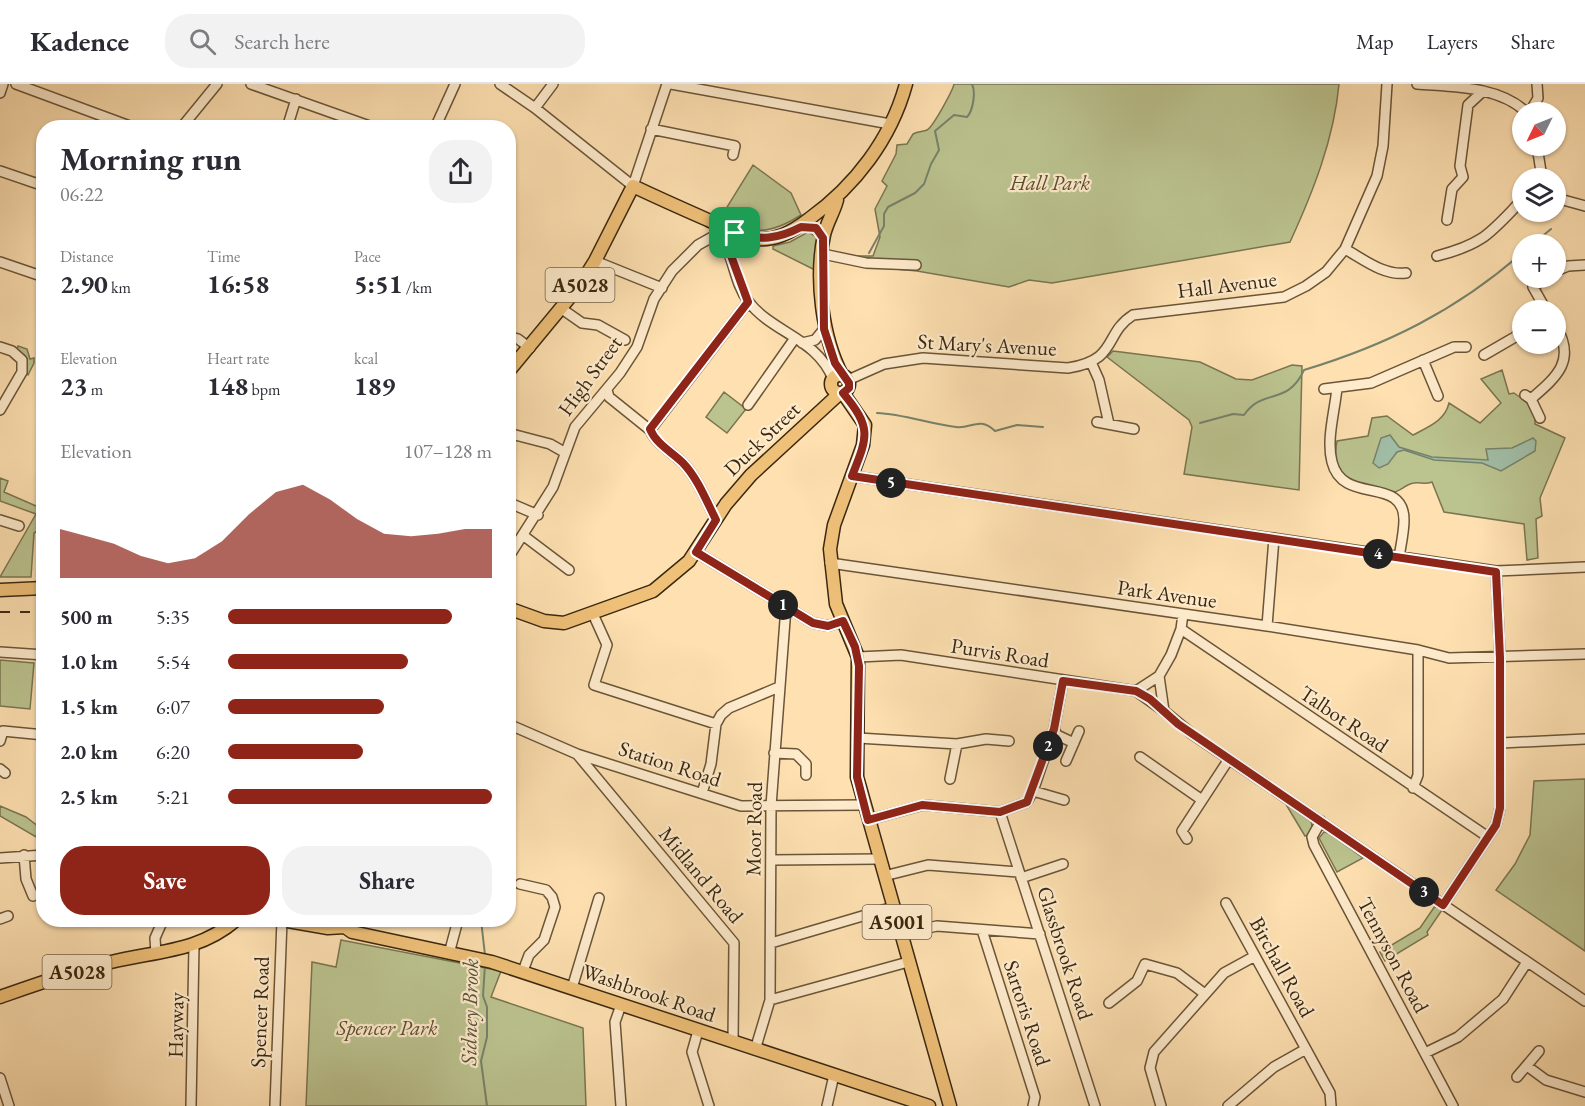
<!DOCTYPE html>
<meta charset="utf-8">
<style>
:root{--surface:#fff;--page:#f2f2f3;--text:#2b2b33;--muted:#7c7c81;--line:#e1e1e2;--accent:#8f2418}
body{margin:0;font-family:"EB Garamond",serif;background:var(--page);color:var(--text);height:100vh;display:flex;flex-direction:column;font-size:22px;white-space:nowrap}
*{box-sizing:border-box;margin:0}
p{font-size:20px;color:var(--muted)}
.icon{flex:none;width:33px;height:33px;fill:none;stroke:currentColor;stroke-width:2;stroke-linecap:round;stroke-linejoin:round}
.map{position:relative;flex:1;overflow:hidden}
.side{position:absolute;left:36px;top:36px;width:480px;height:807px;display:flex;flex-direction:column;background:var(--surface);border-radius:24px;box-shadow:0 2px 4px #0004}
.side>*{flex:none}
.needle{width:39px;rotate:227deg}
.tools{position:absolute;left:1512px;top:18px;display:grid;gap:12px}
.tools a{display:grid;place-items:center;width:54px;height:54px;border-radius:50%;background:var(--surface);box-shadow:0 2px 4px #0004;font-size:30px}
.pin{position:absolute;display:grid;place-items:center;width:51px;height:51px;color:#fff;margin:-26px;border-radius:12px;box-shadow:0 3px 9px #0006}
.km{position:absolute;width:30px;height:30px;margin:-15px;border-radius:50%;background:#222;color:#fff;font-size:16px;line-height:30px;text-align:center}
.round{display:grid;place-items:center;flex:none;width:63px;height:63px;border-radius:24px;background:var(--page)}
.overview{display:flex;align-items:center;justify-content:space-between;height:102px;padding:0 24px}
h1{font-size:33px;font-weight:700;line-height:45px}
.stats{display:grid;grid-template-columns:repeat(3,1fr);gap:9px;height:102px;padding:6px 24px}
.stats div{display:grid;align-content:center}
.stats b{font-size:26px;font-weight:700}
.stats small{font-size:16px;font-weight:400}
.stats p{font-size:16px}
.chart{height:168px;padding:12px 24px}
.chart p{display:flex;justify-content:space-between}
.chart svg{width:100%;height:108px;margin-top:6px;fill:var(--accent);opacity:.7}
.primary-button{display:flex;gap:12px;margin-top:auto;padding:12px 24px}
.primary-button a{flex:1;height:69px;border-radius:24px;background:var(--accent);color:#fff;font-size:24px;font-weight:700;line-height:69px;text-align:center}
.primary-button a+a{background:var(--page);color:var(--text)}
ul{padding:0 24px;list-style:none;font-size:20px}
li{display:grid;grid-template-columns:96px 72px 1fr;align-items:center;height:45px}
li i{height:15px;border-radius:8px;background:var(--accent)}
header{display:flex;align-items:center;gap:36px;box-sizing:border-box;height:84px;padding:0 30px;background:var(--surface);border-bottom:2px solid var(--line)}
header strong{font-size:28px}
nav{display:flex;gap:33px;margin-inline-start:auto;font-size:21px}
.search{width:420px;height:54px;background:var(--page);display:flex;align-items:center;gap:15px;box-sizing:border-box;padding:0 21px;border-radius:24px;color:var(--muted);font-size:22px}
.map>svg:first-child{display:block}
.green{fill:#bbc38f;stroke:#7a7550;stroke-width:1.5}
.water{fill:#a1bea7;stroke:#77826b;stroke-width:1.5}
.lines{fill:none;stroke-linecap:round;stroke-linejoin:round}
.stream{stroke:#77826b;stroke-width:2}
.minor-casing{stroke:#6a5538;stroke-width:12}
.major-casing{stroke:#392710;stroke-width:15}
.minor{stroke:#feebcc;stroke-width:9}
.major{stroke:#efc078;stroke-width:12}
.rail{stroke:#392710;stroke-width:2;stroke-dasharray:10 10;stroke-linecap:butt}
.route-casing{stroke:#fff;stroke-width:12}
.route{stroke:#8f2418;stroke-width:8}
.labels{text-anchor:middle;stroke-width:4.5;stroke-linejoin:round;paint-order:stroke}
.shield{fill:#feebcc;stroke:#746248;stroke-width:1.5}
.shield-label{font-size:20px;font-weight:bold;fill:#392710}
.park-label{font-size:21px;font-style:italic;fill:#5a4e30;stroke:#feebcc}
.street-label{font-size:21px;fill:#392710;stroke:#feebcc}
.water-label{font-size:22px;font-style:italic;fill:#58543d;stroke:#feebcc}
</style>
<header>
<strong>Kadence</strong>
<div class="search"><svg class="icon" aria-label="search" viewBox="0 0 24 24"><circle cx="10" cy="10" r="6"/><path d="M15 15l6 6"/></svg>Search here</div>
<nav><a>Map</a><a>Layers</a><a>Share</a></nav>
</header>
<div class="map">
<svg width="1585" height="1022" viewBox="0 0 1585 1022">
<rect width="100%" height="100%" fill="#fee0b1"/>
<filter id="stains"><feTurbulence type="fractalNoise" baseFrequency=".00333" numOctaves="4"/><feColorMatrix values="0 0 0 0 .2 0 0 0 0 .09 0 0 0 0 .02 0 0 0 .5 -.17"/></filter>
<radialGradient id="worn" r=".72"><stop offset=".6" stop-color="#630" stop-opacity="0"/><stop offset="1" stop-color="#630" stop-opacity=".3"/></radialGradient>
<path class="green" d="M954 0H1339C1334 55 1313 108 1290 158L1052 199 1029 196 1009 203 917 187 853 181 854 172H873L880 153 875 125 887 102 882 97 896 70 897 61 907 60 913 50C918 47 923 48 927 46 933 43 953 6 954 0Z
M753 81 791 109 801 131C768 152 754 149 719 136Z
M808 148 819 154 817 187 773 165V162L790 158Z
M18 262 27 265 30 275 34 274V279L28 291C21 286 15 270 18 262Z
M1113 267 1200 278 1236 295 1252 296 1292 281 1302 282 1299 406 1184 390 1192 343 1189 336 1107 273Z
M1502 286 1509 310 1514 309C1526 317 1536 324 1535 340L1565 354 1540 414 1542 432 1536 435 1538 474 1527 476 1524 440 1444 428 1432 398C1425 401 1421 398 1414 399 1405 400 1399 409 1392 408 1358 407 1329 395 1337 357L1368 352 1372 334 1387 332 1413 351C1428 343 1445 337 1449 319L1480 339 1501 319 1481 295Z
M724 308 746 325 727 349 706 333Z
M0 394 8 397 4 408 43 425V444L34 449 31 493H0L36 430 0 417Z
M0 576 34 579 30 625 0 622Z
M1585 695V867L1496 806 1515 780 1530 751 1534 697Z
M1284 717 1311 736 1312 743 1308 751 1305 752Z
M0 722 26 733 43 746V757L0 732Z
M1324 748 1329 749 1363 774 1337 788 1319 754Z
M1435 822 1442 826 1427 848 1428 851 1385 877 1380 868 1420 844Z
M341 856 501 887 491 913 583 944 586 1022H306L312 878 336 883Z"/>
<path class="water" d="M1390 351 1399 363 1432 373 1488 376 1486 365 1512 364 1533 354 1536 357 1535 367 1501 387 1482 379 1434 376 1404 366 1397 368 1388 380 1379 384 1373 379 1381 354Z"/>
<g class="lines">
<path class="stream" d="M1533 160 1551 145
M869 169 884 142V130L888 123 915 109 924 100 931 80 939 66 935 47 954 31 967 33C973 27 976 8 972 0
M877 329C904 330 929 340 956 343 972 345 979 332 995 347L1017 341 1043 343
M1200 339 1233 330 1244 331C1263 303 1287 323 1304 286 1387 261 1457 226 1522 169
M481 836 485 871
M485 880 483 912 487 923V953L481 977 487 1022"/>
<g class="minor-casing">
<path id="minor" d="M16 0 135 44
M251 0 375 44
M500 0 535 24 633 102 667 0
M671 0 890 40
M1417 0C1453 3 1499 2 1526 28
M0 9 3 0
M535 24 553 0
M1530 28 1538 14 1537 0
M181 44 217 0
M287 44 296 15
M435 44 455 0
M651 45 735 62 733 71
M1537 62 1542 94
M0 87 44 102
M1556 114 1585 122
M1447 136 1452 105 1463 93 1460 82 1468 21 1482 8
M718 149C734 169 733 197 748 217 772 249 817 254 833 295
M1345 165C1363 175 1384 192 1406 189
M823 170 866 179 916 181
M1437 172C1484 160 1490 149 1522 116
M595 177 662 204
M0 178 44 193
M1556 187 1568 182 1585 181
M562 225 582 239 598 241 625 256
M1546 226 1533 203 1546 194
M508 252 518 255 530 264
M802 259 815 256 824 245
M0 263 12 267 22 276V288L0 326
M1484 271 1515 253 1522 245
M1423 276 1438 312
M1091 278 1099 296 1109 340
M848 296 884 280 923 274 1068 284C1119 276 1103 250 1133 231L1284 213 1306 202 1326 188 1345 165 1377 92 1383 62 1387 0
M1337 304C1335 326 1326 356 1332 378 1343 422 1404 391 1404 436 1404 448 1401 461 1399 473
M1324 305 1371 299 1454 263H1466
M607 306 609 313 650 346C656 360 672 368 683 379 698 395 706 416 716 436
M1525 311 1531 315 1540 334
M1531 315C1558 292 1576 276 1556 242
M748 321 795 254
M1097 338 1134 345
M650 346 748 218
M508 349 550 360 564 368
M852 392 1496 487 1585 483
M508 427 512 420 538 431
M0 436 19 442
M524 452 569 486
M696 468 813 539 828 542 843 537
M508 474 553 403 575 343 620 289 637 263 654 215 672 187 698 161 714 152H721
M830 479 1267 542 1418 566 1449 574 1585 570
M593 530 607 561 594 601 716 640
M1183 530 1181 545 1171 571 1159 592 1164 627 1192 650 1585 917
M1267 542 1274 454
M1181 545 1488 753
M0 568 44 571
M858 573 901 571 1136 607 1159 592
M1063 597 1054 645 1057 651 1074 659
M1136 607 1164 627
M508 640 577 670 741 722 864 721
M858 654 957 660 986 655 1009 657
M0 657 3 647 44 651
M1501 659 1585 655
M774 669 796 670 806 680V691
M577 670 734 859 733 958
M1140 673 1202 716
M1066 677 1079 647
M0 685 5 689
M950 695 957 660
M1413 704 1418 691V566
M1033 707 1054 645
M702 709 711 680 716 640 721 631 729 624 779 603
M1000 728 1095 1022
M868 736 923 721 1000 728 1027 718 1033 707 1064 716
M1321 737 1312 753 1314 761 1453 1022
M1187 755 1182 747 1229 675
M24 771 26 795 33 812
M0 774 44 771
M772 776 879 775
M884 792 928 781 1019 788
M1021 794 1063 780
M520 800 546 806 552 813 555 823 544 856 529 871 523 887
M1226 819 1330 1009 1331 1022
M1443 821 1496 741 1500 724V574L1496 487
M0 835 8 832
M982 846 1035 1013 1033 1022
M900 850 937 842 1040 850
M771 859 893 823
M450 866 458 836
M156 870 155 854 163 836
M572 904 599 814
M770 916 908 878
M1109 919 1137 897 1145 880 1177 889 1205 910
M621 921 615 938 621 1022
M698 947 692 968 709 1022
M755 966 770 916 771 722 786 523
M1425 969 1458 953 1503 915 1527 878
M1527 982 1546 996 1585 1008
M1517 993 1539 967
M0 994 9 1022
M191 1022 194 861
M275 1022 282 836
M827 1022 834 991
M1161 1022 1150 984 1154 968 1224 889 1255 872
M1228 1022 1274 983 1306 965"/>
</g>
<g class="major-casing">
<path id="major" d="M837 116C834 128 827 138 824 151 815 194 822 253 842 291
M508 288 580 201 595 177 633 102C658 114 683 125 708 136 722 143 736 151 751 154 773 159 792 148 809 135 855 102 891 55 906 0
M831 300a9 9 0 1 1 18 0a9 9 0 1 1-18 0Z
M843 309 865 341 863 361 834 441 830 465 836 520 858 573 857 693 950 1022
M0 506 44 504
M508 524 544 537 564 539 653 507 689 477 726 420 751 391 839 310
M282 836 328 844 345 843 352 848 492 878 929 1022
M0 913C37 900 73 887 111 878 156 867 199 868 236 836"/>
</g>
<use href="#minor" class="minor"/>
<use href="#major" class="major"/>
<path class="rail" d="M0 528H44"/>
</g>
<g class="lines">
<g class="route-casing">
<path id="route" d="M801 143 816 144 823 154 824 245 835 279 849 299V304L843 309C872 344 868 352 852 392L1496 488 1500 574V724L1496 741 1443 821 1178 640 1150 615 1136 607 1063 597 1054 645 1027 718 1000 728 922 721 868 736 857 693 859 582 855 563 843 537 828 542 813 539 696 468 716 436C706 416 698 395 683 379 672 368 656 360 650 345L748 218 726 158 728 152 735 149C760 157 778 155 801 143Z"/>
</g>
<use href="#route" class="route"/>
</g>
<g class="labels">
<g class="shield">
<rect x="545.5" y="184" width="69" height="34" rx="4.5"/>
<rect x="862.5" y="821" width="69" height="34" rx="4.5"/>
<rect x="42.5" y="871" width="69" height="34" rx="4.5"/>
</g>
<g class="shield-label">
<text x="580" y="208">A5028</text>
<text x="897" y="845">A5001</text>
<text x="77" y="895">A5028</text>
</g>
<g class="park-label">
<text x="1050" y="106">Hall Park</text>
<text x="387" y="951">Spencer Park</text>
</g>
<g class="street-label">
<text transform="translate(1227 201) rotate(-7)" y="7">Hall Avenue</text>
<text transform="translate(987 261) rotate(3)" y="7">St Mary's Avenue</text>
<text transform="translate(590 292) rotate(-54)" y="7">High Street</text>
<text transform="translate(762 355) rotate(-44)" y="7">Duck Street</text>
<text transform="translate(1167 510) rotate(8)" y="7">Park Avenue</text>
<text transform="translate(1000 569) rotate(9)" y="7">Purvis Road</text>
<text transform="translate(1344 635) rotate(34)" y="7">Talbot Road</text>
<text transform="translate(670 680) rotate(18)" y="7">Station Road</text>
<text transform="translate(754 745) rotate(-89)" y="7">Moor Road</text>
<text transform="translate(701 791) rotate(50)" y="7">Midland Road</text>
<text transform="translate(1065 869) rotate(72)" y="7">Glassbrook Road</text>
<text transform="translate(1393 871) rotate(62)" y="7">Tennyson Road</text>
<text transform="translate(1282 883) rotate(61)" y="7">Birchall Road</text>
<text transform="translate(649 909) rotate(19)" y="7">Washbrook Road</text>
<text transform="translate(260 928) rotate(-88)" y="7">Spencer Road</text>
<text transform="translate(1027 929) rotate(72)" y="7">Sartoris Road</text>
<text transform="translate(176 941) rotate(-89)" y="7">Hayway</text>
</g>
<g class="water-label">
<text transform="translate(469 928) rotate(-89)" y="8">Sidney Brook</text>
</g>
</g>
<rect width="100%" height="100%" filter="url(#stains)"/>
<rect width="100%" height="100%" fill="url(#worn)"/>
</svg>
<div class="tools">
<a><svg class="needle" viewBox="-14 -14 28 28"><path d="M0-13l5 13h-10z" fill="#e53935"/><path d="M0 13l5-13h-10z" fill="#7c7c81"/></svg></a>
<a><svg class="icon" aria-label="layers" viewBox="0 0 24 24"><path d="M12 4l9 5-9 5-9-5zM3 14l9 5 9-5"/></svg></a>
<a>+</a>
<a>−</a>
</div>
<div class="pin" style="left:735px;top:149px;background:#1e9e55"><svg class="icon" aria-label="arrive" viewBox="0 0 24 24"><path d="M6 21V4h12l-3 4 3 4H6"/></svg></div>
<b class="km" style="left:783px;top:521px">1</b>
<b class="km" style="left:1048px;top:662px">2</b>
<b class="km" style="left:1424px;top:808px">3</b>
<b class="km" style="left:1378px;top:470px">4</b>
<b class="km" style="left:891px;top:399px">5</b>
<section class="side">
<div class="overview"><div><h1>Morning run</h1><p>06:22</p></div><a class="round"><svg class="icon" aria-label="share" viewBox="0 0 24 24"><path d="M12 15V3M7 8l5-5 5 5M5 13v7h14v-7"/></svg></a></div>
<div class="stats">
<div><p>Distance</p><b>2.90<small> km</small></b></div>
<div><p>Time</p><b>16:58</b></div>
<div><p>Pace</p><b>5:51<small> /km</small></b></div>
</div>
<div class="stats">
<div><p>Elevation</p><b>23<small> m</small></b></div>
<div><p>Heart rate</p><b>148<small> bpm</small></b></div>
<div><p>kcal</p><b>189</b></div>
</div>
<div class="chart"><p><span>Elevation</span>107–128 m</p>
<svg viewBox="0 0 160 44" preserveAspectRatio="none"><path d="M0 44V24L10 27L20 30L30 35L40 38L50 36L60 29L70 18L80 9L90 6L100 12L110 20L120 26L130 27L140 26L150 24L160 24V44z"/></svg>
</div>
<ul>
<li><b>500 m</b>5:35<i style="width:85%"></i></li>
<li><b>1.0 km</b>5:54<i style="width:68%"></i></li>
<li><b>1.5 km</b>6:07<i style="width:59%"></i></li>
<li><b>2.0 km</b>6:20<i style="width:51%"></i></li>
<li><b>2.5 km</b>5:21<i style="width:100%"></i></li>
</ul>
<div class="primary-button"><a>Save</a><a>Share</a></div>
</section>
</div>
